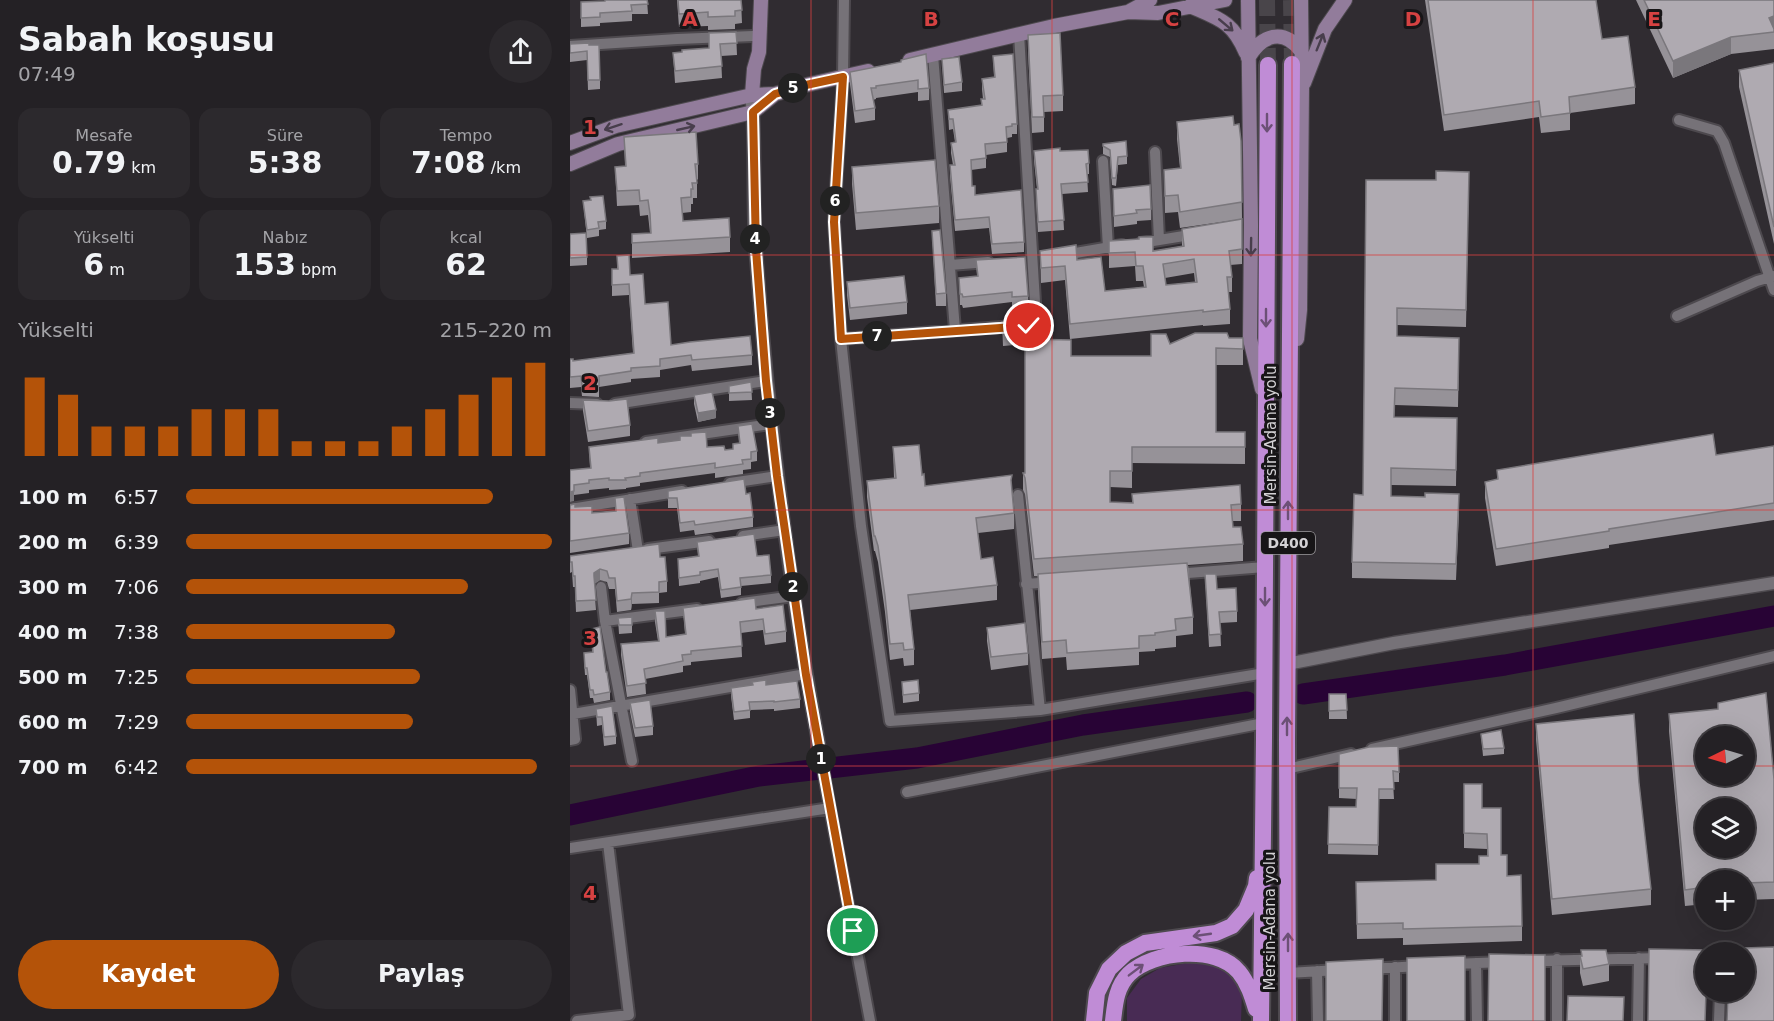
<!DOCTYPE html>
<html lang="tr">
<meta charset="utf-8">
<style>
:root{--surface:#242125;--page:#2c292d;--text:#f1f3f6;--muted:#a3a3a7;--line:#413e42;--accent:#b45309}
body{margin:0;font-family:"DejaVu Sans",sans-serif;background:var(--page);color:var(--text);height:100vh;display:flex;flex-direction:column;font-size:22px;white-space:nowrap}
*{box-sizing:border-box;margin:0}
p{font-size:20px;color:var(--muted)}
.icon{flex:none;width:33px;height:33px;fill:none;stroke:currentColor;stroke-width:2;stroke-linecap:round;stroke-linejoin:round}
.map{position:relative;flex:1;overflow:hidden}
.sheet{display:flex;flex-direction:column;background:var(--surface);width:570px}
.sheet>*{flex:none}
.needle{width:39px;rotate:265deg}
.fabs{position:absolute;left:1125px;top:726px;display:grid;gap:12px}
.fabs a{display:grid;place-items:center;width:60px;height:60px;border-radius:50%;background:var(--surface);box-shadow:0 6px 24px #0002,0 0 0 2px var(--line);font-size:30px}
.pin{position:absolute;display:grid;place-items:center;width:51px;height:51px;color:#fff;margin:-26px;border:3px solid #fff;border-radius:50%;box-shadow:0 2px 6px #0007}
.km{position:absolute;width:30px;height:30px;margin:-15px;border-radius:50%;background:#222;color:#fff;font-size:16px;line-height:30px;text-align:center}
.round{display:grid;place-items:center;flex:none;width:63px;height:63px;border-radius:32px;background:var(--page)}
.overview{display:flex;align-items:center;justify-content:space-between;height:102px;padding:0 18px}
h1{font-size:33px;font-weight:700;line-height:45px}
.figures{display:grid;grid-template-columns:repeat(3,1fr);gap:9px;height:102px;padding:6px 18px}
.figures div{display:grid;align-content:center;border-radius:15px;background:var(--page);text-align:center}
.figures b{font-size:30px;font-weight:700}
.figures small{font-size:16px;font-weight:400}
.figures p{font-size:16px}
.chart{height:168px;padding:12px 18px}
.chart p{display:flex;justify-content:space-between}
.chart svg{width:100%;height:108px;margin-top:6px;stroke:var(--accent);stroke-width:6}
.action{display:flex;gap:12px;margin-top:auto;padding:12px 18px}
.action a{flex:1;height:69px;border-radius:36px;background:var(--accent);color:#fff;font-size:24px;font-weight:700;line-height:69px;text-align:center}
.action a+a{background:var(--page);color:var(--text)}
ul{padding:0 18px;list-style:none;font-size:20px}
li{display:grid;grid-template-columns:96px 72px 1fr;align-items:center;height:45px}
li i{height:15px;border-radius:8px;background:var(--accent)}
main{display:flex;flex:1;min-height:0}
.map>svg:first-child{display:block}
.green{fill:#482b54}
.lines{fill:none;stroke-linecap:round;stroke-linejoin:round}
.river{stroke:#280335;stroke-width:21}
.trunk-tunnel{stroke:#49454a;stroke-width:16;stroke-dasharray:16 8;stroke-linecap:butt}
.minor-casing{stroke:#4d494e;stroke-width:14}
.tertiary-casing{stroke:#4d494e;stroke-width:15}
.secondary-casing{stroke:#4d494e;stroke-width:16}
.trunk-casing{stroke:#4d494e;stroke-width:20}
.minor{stroke:#767278;stroke-width:10}
.tertiary{stroke:#767278;stroke-width:12}
.secondary{stroke:#927c9b;stroke-width:14}
.trunk{stroke:#c08cd6;stroke-width:16}
.wall{fill:#969298;fill-rule:evenodd}
.shaded-wall{fill:#7a777c}
.building{fill:#afaab1;stroke:#7a777c;stroke-width:1.5;fill-rule:evenodd}
.oneway{stroke:#483e4c}
.oneway2{stroke:#6c5076}
.route-casing{stroke:#fff;stroke-width:12}
.route{stroke:#b45309;stroke-width:8}
.grid{fill:none;stroke:#d64242;stroke-width:1.5;stroke-opacity:0.55}
.labels{text-anchor:middle;stroke-width:6;stroke-linejoin:round;paint-order:stroke}
.shield{fill:#171517;stroke:#9b999c;stroke-width:1.5}
.shield-label{font-size:14px;font-weight:bold;fill:#d4d2d5}
.street-label{font-size:15px;fill:#d4d2d5;stroke:#171517}
.grid-label{font-size:20px;text-anchor:middle;font-weight:bold;fill:#d64242;stroke:#171517;stroke-width:6;stroke-linejoin:round;paint-order:stroke}
</style>
<main>
<section class="sheet">
<div class="overview"><div><h1>Sabah koşusu</h1><p>07:49</p></div><a class="round"><svg class="icon" aria-label="share" viewBox="0 0 24 24"><path d="M12 15V3M7 8l5-5 5 5M5 13v7h14v-7"/></svg></a></div>
<div class="figures">
<div><p>Mesafe</p><b>0.79<small> km</small></b></div>
<div><p>Süre</p><b>5:38</b></div>
<div><p>Tempo</p><b>7:08<small> /km</small></b></div>
</div>
<div class="figures">
<div><p>Yükselti</p><b>6<small> m</small></b></div>
<div><p>Nabız</p><b>153<small> bpm</small></b></div>
<div><p>kcal</p><b>62</b></div>
</div>
<div class="chart"><p><span>Yükselti</span>215–220 m</p>
<svg viewBox="0 0 160 44" preserveAspectRatio="none"><path d="M5 44V12M15 44V19M25 44V32M35 44V32M45 44V32M55 44V25M65 44V25M75 44V25M85 44V38M95 44V38M105 44V38M115 44V32M125 44V25M135 44V19M145 44V12M155 44V6"/></svg>
</div>
<ul>
<li><b>100 m</b>6:57<i style="width:84%"></i></li>
<li><b>200 m</b>6:39<i style="width:100%"></i></li>
<li><b>300 m</b>7:06<i style="width:77%"></i></li>
<li><b>400 m</b>7:38<i style="width:57%"></i></li>
<li><b>500 m</b>7:25<i style="width:64%"></i></li>
<li><b>600 m</b>7:29<i style="width:62%"></i></li>
<li><b>700 m</b>6:42<i style="width:96%"></i></li>
</ul>
<div class="action"><a>Kaydet</a><a>Paylaş</a></div>
</section>
<div class="map">
<svg width="1204" height="1021" viewBox="0 0 1204 1021">
<rect width="100%" height="100%" fill="#302c31"/>
<path class="green" d="M623 962 655 967 672 989 671 1021H557V998L571 979 590 968Z"/>
<g class="lines">
<path class="river" d="M733 694 935 665 1204 616
M0 815 189 776 347 758 513 725 677 702"/>
<path class="trunk-tunnel" d="M697 0 698 65
M721 0 722 64"/>
<g class="minor-casing">
<path id="minor" d="M274 0 273 77 264 221 271 339 291 526 320 721 470 710 695 673
M0 46 107 39 183 36
M363 55 385 330
M1109 120 1147 131 1154 143 1204 290
M585 152 589 240
M533 161 538 248
M571 243 626 234
M494 255 552 245
M380 265 418 262
M1107 316 1187 281 1204 276
M271 339 459 325 466 319 449 34
M0 403 27 404
M45 404 196 381
M76 442 201 424
M160 483 207 476
M448 495 470 710
M60 499 68 551
M0 509 112 491
M173 536 215 530
M78 549 139 541
M605 574 695 567
M456 584 482 582
M31 587 35 621 62 761
M172 603 224 596
M35 621 127 609
M0 690 5 739 0 740
M3 714 236 674
M802 749 986 708 1204 656
M717 769 781 754
M337 792 694 723
M260 808 300 1021
M0 848 260 808 251 757
M961 961 1092 958
M906 963 907 1021
M883 964 933 962
M825 967V1021
M799 969 849 966
M747 971 748 1021
M718 973 768 970
M7 1021 59 1015 38 843
M987 1021V959
M1068 1021 1069 958
M1149 1021 1150 992"/>
</g>
<g class="tertiary-casing">
<path id="tertiary" d="M182 103C186 153 182 203 186 253 198 422 220 591 251 757
M717 664 824 643 1204 583"/>
</g>
<g class="secondary-casing">
<path id="secondary" d="M678 0 681 225 680 339 692 389
M620 6C650 19 663 22 676 53
M560 11 580 0
M678 58C692 35 713 27 731 51
M340 60 484 26 558 12 588 13 655 0
M734 83 755 29 775 0
M182 95 184 69 189 52 191 0
M0 143 46 126 182 95 205 94 236 85 298 71
M0 164 48 144 183 112 205 94
M727 339 730 310 732 87 731 0"/>
</g>
<g class="trunk-casing">
<path id="trunk" d="M524 1021 527 993 539 969 556 953 575 943 646 933 662 926 676 910 686 886 687 878
M543 1021C545 1004 546 987 559 974 583 951 646 944 669 972 678 983 682 996 686 1009
M691 1021 694 739 698 65
M718 1021 717 740 722 64"/>
</g>
<use href="#minor" class="minor"/>
<use href="#tertiary" class="tertiary"/>
<use href="#secondary" class="secondary"/>
<use href="#trunk" class="trunk"/>
</g>
<path class="wall" d="M77 0 78 14H62V21L30 23V26L11 27V2Z
M107 0H171L172 23 165 24V29L138 30V26L109 27Z
M855 0H1026L1032 39 1065 87V104L1000 113V130L971 133 969 117 874 131Z
M1066 0H1204V49L1161 54 1103 78Z
M166 32 167 55 151 56 152 78 105 83 103 53 139 48V33Z
M458 35 493 95V111L474 112V132L462 133 458 51Z
M0 44 19 45 30 80V89L18 90 17 60 0 62Z
M423 56 447 124V134H442V137L437 138V152L416 155V168L401 170 402 186 405 195 454 242V252L422 254 419 228 385 231 380 176V165H383L381 153V143L385 142 383 129 379 130 378 110 411 105V99H413L412 89V79L424 77Z
M372 59 392 82V91L374 93Z
M331 62 359 88V100L348 101V92L306 98V99L303 100 305 108V120L285 123 280 84V72Z
M1204 63V244L1169 87V70Z
M607 122 664 125 671 141 672 219 610 228 608 212 595 213 594 170 610 168 607 139Z
M54 137 128 164V179L127 180V198H123V204H121V212L112 213 113 221 160 237V252L62 258V234L80 233 78 215 70 216 69 205 47 206 45 167 55 166Z
M533 144 557 156V164L548 165 546 186 542 185 540 157 533 154Z
M464 151H490L519 163V174H517L518 192 492 194 494 230 468 232 466 199V189H467L464 161Z
M282 167 369 206V223L286 230 282 184Z
M899 172 896 327 827 325V336L889 355 888 407 825 405 824 417 887 418 886 486 821 485V496L889 511 886 580 782 578V562L793 495 796 180H866Z
M543 189 581 209V220L567 221V224L544 227Z
M20 200 36 221V229L29 230V236L17 238 13 201Z
M672 219V264L660 265 662 277V292H658L660 309V324L633 326V325L500 339 495 280 471 283 470 251 507 260 535 291 574 287 573 281H566L565 266 539 268V241L583 251 612 246V229ZM624 273 625 282 596 285 595 278Z
M362 231 376 293V306H366Z
M0 234 17 257V265L0 266Z
M47 256 60 275 75 304 101 345 182 355V365L122 371 121 365 90 370V377L61 379V382L29 387V397L12 396 11 387 0 388V359L3 361 63 353 59 295 42 296V269H47Z
M406 260 458 296V306L442 307V302L393 308 392 305H390L389 278 407 276Z
M277 282 337 302V314L280 320 277 295Z
M432 322 467 330V340L501 356H581L600 344 659 338H673V365H646V432H675V464L562 463V488L540 487V502L562 503V494L671 504V521H663V527L673 544V561L618 565 623 617V634L606 636V647L585 649V651L569 652V665L497 670 496 657 472 659 468 591V576H464L455 494 453 490V473H455V344L433 346Z
M181 382 182 400 159 401V386Z
M124 395 146 418 128 422 124 404Z
M13 400 60 425V436L18 442 13 411Z
M168 426 187 451V461L181 462V469L173 470V474L145 478V473L70 483V486L56 488V489L39 490V488L19 490V493L4 495V501L0 470 20 468 19 447 88 443 137 447 155 450 163 449 169 444Z
M1204 446V520L1039 545V548L926 566 915 498V482L927 480V470L1146 455Z
M323 447 352 475 355 486 442 492 444 513V529L408 533 411 559 427 585V600L340 610 344 649V665L334 666 333 658 320 660 315 612 308 562 305 551H304L297 497V481L324 478Z
M98 491 176 494 183 517V527L125 535 124 530 110 532 107 508H98Z
M45 498 59 533V544L0 553V505L22 513 45 511Z
M127 542 187 556 201 575V583L171 586V595L151 598 148 577 130 581V583L109 586 108 559 128 557Z
M0 556 90 557 97 581V592L89 593V603L62 604 61 610 47 612 45 589H39L37 582 30 580 24 584 26 610 6 612 5 587H3L2 572 0 573Z
M635 574 667 611V622L650 623 651 646 639 647Z
M113 608 186 609 216 631V642L195 645 193 630 171 633 172 657 121 662V665L113 666V672L75 679 76 694 57 697 51 655V644L88 641 85 622V611L96 637 115 634Z
M62 617V633L49 634 48 618Z
M417 628 458 653V665L421 670 417 641Z
M21 629 36 672 40 692V700L24 703 23 698H20L17 675H15L14 661V653L22 652Z
M332 682 349 693V701L333 703Z
M196 685 230 699V708L204 711V709L180 710V718L164 720 161 696V688Z
M759 694H776L777 719H759Z
M60 703 83 726V735L65 737 60 712Z
M26 709 46 736V744L34 746 32 725 27 726Z
M1099 714 1204 779V899L1174 900V880H1136V904L1115 906 1099 731Z
M966 724 1069 783 1081 889V905L982 915 966 739Z
M911 734 934 748V754L913 756Z
M769 754 829 772V782H823L824 799H809L808 855 758 854 759 807H786L787 799 769 798Z
M894 784 912 808 931 855 952 926V941L833 945V938L787 939 786 882 866 880 909 864 917 856V849L894 848Z
M1011 950 1039 964V981L1013 986 1010 973V956H1011Z"/>
<path class="shaded-wall" d="M1204 16V32L1199 18Z
M1161 37V54L1103 78V61Z
M146 410V418L128 422V413Z
M4 491V501L0 502V492Z
M30 569V580L24 584V573Z
M62 593V604L61 610V599Z"/>
<path class="building" d="M35 0H77L78 4 61 5 62 11 30 13V17L11 18V2L35 1Z
M108 0H171L172 10 165 11V16L138 17V12L109 14Z
M858 0H1026L1032 39 1058 36 1065 87 999 97 1000 113 971 117 969 101 874 115Z
M1074 0H1204V16L1199 18 1204 29V32L1161 37 1103 61Z
M166 32 167 43 150 44 152 66 105 71 103 53 112 52V50L139 48V33Z
M490 33 493 95 473 96 474 117H462L458 35Z
M19 43V45H29L30 80H18L17 51 0 53V44Z
M356 54 359 88 348 89V80L306 86V88H301L305 108 285 111 280 72 331 62V60Z
M443 54 447 124H442V126L436 127 437 142 415 144 416 158 401 160 402 186H405V195L451 190 454 242 422 244 419 217 385 220 380 165H385L381 143 386 142 383 119H379L378 110 412 105 411 99H415L412 79 425 77 423 56Z
M389 57 392 82 374 85 372 59Z
M1204 63V227L1169 70Z
M663 116 664 125 669 124 671 141 672 202 610 212 608 195 595 196 594 170 611 168 607 122Z
M126 132 128 164H125L127 183H122L123 189H121V197L111 198 113 221 159 218 160 237 62 243V234L81 233 80 214 78 200 70 201 69 190 47 191 45 167 56 166 54 137Z
M556 141 557 156 548 157 546 178H542L540 150 533 146V144Z
M490 148V151L518 150 519 163 516 164 518 182 491 184 494 220 468 222 466 189H468L464 151Z
M365 160 369 206 286 213 282 167Z
M866 171 899 172 896 310 827 308V336L889 338 888 390 825 388 824 417 887 418 886 470 821 468V496L855 497V493L889 494 886 564 782 562 784 494 793 495 796 180H866Z
M580 185 581 209 566 210 567 213 544 216 543 189Z
M33 196 36 221 28 222 29 228 17 230 13 201 21 200 20 197Z
M672 219V249L659 251 662 277H657L660 309 633 312V310L500 324 495 266 471 268 470 251 506 245 507 260 531 257 535 291 576 287 573 266H566L565 252 539 253V241L569 239V237H583V251L614 246 612 229ZM624 259 627 282 596 285 593 264Z
M370 230 376 293 366 294 362 231Z
M16 233 17 257 0 258V234Z
M59 255 60 275 73 274 75 304 98 302 101 345 120 342 180 336 182 355 122 360 121 355 90 359V366L61 368V371L29 376V386L12 385 11 376 0 377V359H3V361L64 353 59 284 42 285V269H48L47 256Z
M455 257 458 296 442 297V292L393 297 392 294H390L389 278 408 276 406 260Z
M334 276 337 302 280 308 277 282Z
M466 320 467 330 433 334 432 322Z
M625 333H657L659 338H673V349L646 348V432H675V447H562V471H540V502L563 503 562 494 670 485 671 504 661 505 663 527H671L673 544 464 559 455 478 453 473H455V339L501 340V356H581V334H596L600 344Z
M181 382 182 392 159 393V386Z
M142 392 146 410 128 413 124 395Z
M57 399 60 425 18 431 13 400 39 401Z
M182 424 187 451 181 452V459L172 460 173 464 145 468V463L70 473V476L55 478 56 480H39V478L19 480V483L4 485V491L0 492V470L21 468 19 447 88 438V443L110 440V436H121V433L136 432 137 447 154 446 155 450 163 449V444L170 443 168 426Z
M1143 434 1146 455 1204 446V503L1039 529V531L926 549 915 482 928 479 927 470Z
M349 445 352 475 354 474 355 486 442 475 441 480 444 513 406 518 411 559 423 557 427 585 338 595 344 649 334 650 333 643 320 644 315 596 308 546 305 536H304L297 481 326 478 323 447Z
M174 479 176 494 180 493 183 517 125 525 124 521 110 523 107 498H98V491Z
M54 497 59 533 0 541V505L5 504V507L22 506V513L46 511 45 498Z
M184 534 187 556 199 555 201 575 170 578 171 587 151 590 148 569 130 572V575L109 578 108 559 129 556 127 542Z
M89 544 90 557H95L97 581 89 582V592L62 593 61 599 47 601 45 578H39L37 571 30 569 24 573V576L26 600 6 601 5 576H3L2 562H0V556Z
M617 563 623 617 605 619 606 630 585 633V635L569 636V648L497 653 496 640 472 642 468 574Z
M635 574H646L647 589 666 588 667 611 649 612 651 634 639 635Z
M185 598 186 609 213 605 216 631 195 634 193 619 170 622 172 646 121 651V654L112 655 113 661 74 669 76 683 57 686 51 644 89 641 85 611H95L96 637 116 634 113 608Z
M62 617V625H49L48 618Z
M455 623 458 653 421 657 417 628Z
M30 627 36 672H37L40 692 24 695 23 690H20L17 668H15L14 653 23 652 21 629Z
M196 680V685L227 681 230 699 204 702V701L179 702 180 710 164 712 161 688 183 685 182 682Z
M348 680 349 693 333 695 332 682Z
M1196 693 1204 779V882L1174 883V880H1136V887L1115 890 1099 714 1148 709V703ZM1136 736H1174V776H1136ZM1136 808H1174V848H1136Z
M759 694H776L777 710 759 711Z
M80 700 83 726 65 728 60 703Z
M42 706 46 736 34 737 32 717H27L26 709Z
M1064 714 1069 783 1081 889 982 899 966 724Z
M931 730 934 748 913 749 911 734Z
M828 746 829 772 823 771 824 789H809L808 845 758 844 759 807H786L787 788H769V754L799 747Z
M894 784H912V808H931V855H937V876L951 875 952 926 833 929V923L787 924 786 882 866 880V864H909V856H918L917 834 894 833Z
M1159 945 1169 946 1174 948 1204 947V1021H1157L1158 992H1174V952H1159Z
M1079 949 1138 950V952H1136V992L1135 1021H1078Z
M1011 950H1036L1039 964 1013 969 1010 956H1012Z
M919 954 975 955V1021H918Z
M895 956V1021H837V958Z
M813 959 812 1021H756V962Z
M998 996 1054 997 1053 1021H997Z"/>
<defs><path id="oneway-shaft" d="M-6 0H5M1.5-3L5.5 0L1.5 3" fill="none" stroke-width="1.6" stroke-linecap="round" stroke-linejoin="round" transform="scale(1.5)"/></defs>
<g class="oneway">
<use href="#oneway-shaft" transform="translate(656 25) rotate(40)"/>
<use href="#oneway-shaft" transform="translate(750 42) rotate(-68)"/>
<use href="#oneway-shaft" transform="translate(43 127) rotate(162)"/>
<use href="#oneway-shaft" transform="translate(116 128) rotate(-13)"/>
<use href="#oneway-shaft" transform="translate(681 247) rotate(91)"/>
</g>
<g class="oneway2">
<use href="#oneway-shaft" transform="translate(697 123) rotate(90)"/>
<use href="#oneway-shaft" transform="translate(696 318) rotate(90)"/>
<use href="#oneway-shaft" transform="translate(718 510) rotate(-90)"/>
<use href="#oneway-shaft" transform="translate(695 597) rotate(90)"/>
<use href="#oneway-shaft" transform="translate(717 726) rotate(-90)"/>
<use href="#oneway-shaft" transform="translate(632 935) rotate(172)"/>
<use href="#oneway-shaft" transform="translate(718 942) rotate(-90)"/>
<use href="#oneway-shaft" transform="translate(566 970) rotate(-37)"/>
</g>
<g class="lines">
<g class="route-casing">
<path id="route" d="M283 931 236 675 207 476 196 381 186 250 183 112 205 94 236 85 273 77 264 222 271 339 459 326"/>
</g>
<use href="#route" class="route"/>
</g>
<path class="grid" d="M241 0V1021M482 0V1021M722 0V1021M963 0V1021M0 255H1204M0 510H1204M0 766H1136M1174 766H1204"/>
<g class="labels">
<rect class="shield" x="691" y="532" width="54" height="22" rx="4.5"/>
<g class="shield-label">
<text x="718" y="548">D400</text>
</g>
<g class="street-label">
<text transform="translate(701 435) rotate(-90)" y="5">Mersin-Adana yolu</text>
<text transform="translate(700 921) rotate(-90)" y="5">Mersin-Adana yolu</text>
</g>
</g>
<g class="grid-label">
<text x="120" y="26">A</text>
<text x="361" y="26">B</text>
<text x="602" y="26">C</text>
<text x="843" y="26">D</text>
<text x="1084" y="26">E</text>
<text x="20" y="134">1</text>
<text x="20" y="390">2</text>
<text x="20" y="645">3</text>
<text x="20" y="900">4</text>
</g>
</svg>
<div class="fabs">
<a><svg class="needle" viewBox="-14 -14 28 28"><path d="M0-13l5 13h-10z" fill="#e53935"/><path d="M0 13l5-13h-10z" fill="#a3a3a7"/></svg></a>
<a><svg class="icon" aria-label="layers" viewBox="0 0 24 24"><path d="M12 4l9 5-9 5-9-5zM3 14l9 5 9-5"/></svg></a>
<a>+</a>
<a>−</a>
</div>
<div class="pin" style="left:283px;top:931px;background:#1e9e55"><svg class="icon" aria-label="arrive" viewBox="0 0 24 24"><path d="M6 21V4h12l-3 4 3 4H6"/></svg></div>
<div class="pin" style="left:459px;top:326px;background:#d93025"><svg class="icon" aria-label="check" viewBox="0 0 24 24"><path d="M5 12l5 5 9-10"/></svg></div>
<b class="km" style="left:251px;top:759px">1</b>
<b class="km" style="left:223px;top:587px">2</b>
<b class="km" style="left:200px;top:413px">3</b>
<b class="km" style="left:185px;top:239px">4</b>
<b class="km" style="left:223px;top:88px">5</b>
<b class="km" style="left:265px;top:201px">6</b>
<b class="km" style="left:307px;top:336px">7</b>
</div>
</main>
